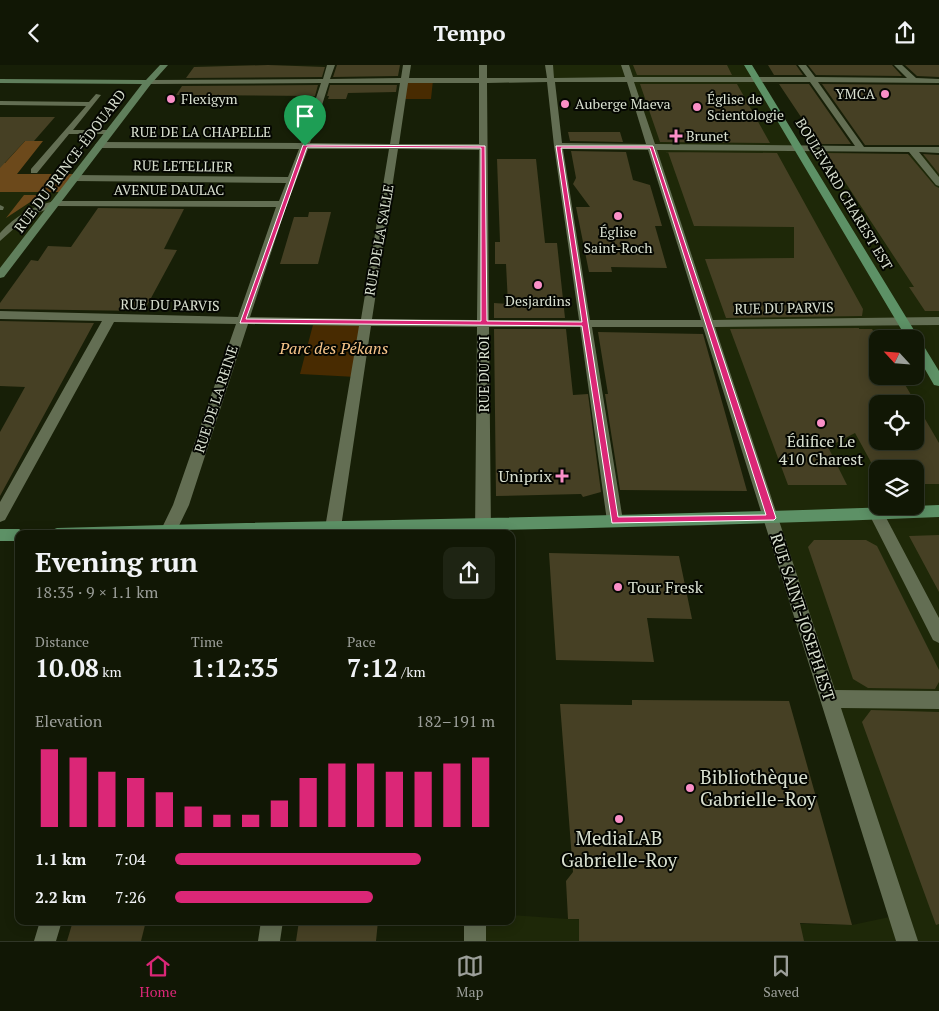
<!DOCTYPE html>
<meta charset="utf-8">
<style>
:root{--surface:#111705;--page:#1e2413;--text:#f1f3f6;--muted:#9c9f9a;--line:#303627;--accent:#db2777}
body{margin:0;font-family:"PT Serif",serif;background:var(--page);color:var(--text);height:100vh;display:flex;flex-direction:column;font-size:19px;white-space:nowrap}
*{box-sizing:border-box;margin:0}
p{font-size:16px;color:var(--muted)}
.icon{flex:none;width:28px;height:28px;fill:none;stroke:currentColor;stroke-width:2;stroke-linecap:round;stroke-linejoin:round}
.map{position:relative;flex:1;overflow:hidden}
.drawer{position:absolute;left:15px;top:465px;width:500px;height:395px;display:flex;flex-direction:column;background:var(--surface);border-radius:10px;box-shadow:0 2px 12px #0003,0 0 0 1px var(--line)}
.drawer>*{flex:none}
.needle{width:32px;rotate:296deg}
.buttons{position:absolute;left:869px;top:265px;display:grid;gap:10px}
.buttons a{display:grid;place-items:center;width:55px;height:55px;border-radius:10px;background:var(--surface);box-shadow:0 2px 12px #0003,0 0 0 1px var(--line);font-size:25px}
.pin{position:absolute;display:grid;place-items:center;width:42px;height:42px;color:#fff;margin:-51px -21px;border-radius:50% 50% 50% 0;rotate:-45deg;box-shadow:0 0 5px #0007}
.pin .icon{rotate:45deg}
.round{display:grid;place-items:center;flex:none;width:52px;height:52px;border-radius:10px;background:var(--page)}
.head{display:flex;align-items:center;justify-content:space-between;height:85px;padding:0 20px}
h1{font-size:28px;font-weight:700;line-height:38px}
.figures{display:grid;grid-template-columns:repeat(3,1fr);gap:8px;height:85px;padding:5px 20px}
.figures div{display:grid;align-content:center}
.figures b{font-size:25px;font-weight:700}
.figures small{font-size:14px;font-weight:400}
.figures p{font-size:14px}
.chart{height:140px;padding:10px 20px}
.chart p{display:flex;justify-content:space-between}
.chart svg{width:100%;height:90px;margin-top:5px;stroke:var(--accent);stroke-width:6}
ul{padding:0 20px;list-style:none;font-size:16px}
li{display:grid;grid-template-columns:80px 60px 1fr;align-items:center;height:38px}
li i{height:12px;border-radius:6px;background:var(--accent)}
header{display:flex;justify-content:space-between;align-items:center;height:65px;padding:0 20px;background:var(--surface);font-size:22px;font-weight:700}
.tab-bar{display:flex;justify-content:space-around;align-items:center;height:70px;border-top:1px solid var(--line);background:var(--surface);font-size:14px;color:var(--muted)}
.tab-bar a{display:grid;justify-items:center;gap:2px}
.tab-bar .active{color:var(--accent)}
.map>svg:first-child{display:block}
.built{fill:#1e2808;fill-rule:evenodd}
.green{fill:#482b01}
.forest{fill:#6c491b}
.building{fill:#464024;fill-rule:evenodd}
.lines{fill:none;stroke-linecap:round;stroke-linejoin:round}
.lane{fill:#636e53;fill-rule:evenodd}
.street{fill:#636e53;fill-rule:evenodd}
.secondary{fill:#607f5c;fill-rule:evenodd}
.primary{fill:#5d9166;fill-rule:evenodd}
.route{fill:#db2777;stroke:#fff;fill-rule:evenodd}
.poi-dot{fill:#fa8fc7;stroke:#050702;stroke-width:2}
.labels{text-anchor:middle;stroke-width:4;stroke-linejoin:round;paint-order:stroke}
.far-poi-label{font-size:14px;fill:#d9e0d0;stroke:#050702;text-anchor:start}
.far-street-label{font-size:14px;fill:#d9e0d0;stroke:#050702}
.park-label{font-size:16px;font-style:italic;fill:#f6c489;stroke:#050702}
.poi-label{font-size:16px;fill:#d9e0d0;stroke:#050702}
.street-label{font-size:16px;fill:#d9e0d0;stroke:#050702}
.near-poi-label{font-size:19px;fill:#d9e0d0;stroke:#050702;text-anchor:start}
</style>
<header><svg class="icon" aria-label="back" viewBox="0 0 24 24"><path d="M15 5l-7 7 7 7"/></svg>Tempo<svg class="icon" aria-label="share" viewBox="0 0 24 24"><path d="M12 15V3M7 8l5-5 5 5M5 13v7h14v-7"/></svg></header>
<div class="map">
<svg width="939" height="876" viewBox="0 0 939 876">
<rect width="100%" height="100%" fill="#171f07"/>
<path class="built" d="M549 0H748L801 86 939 91V876H475V856H511V850L568 854 852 860 899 850 629 15H550ZM878 274H915V311H878ZM878 339H915V376H878ZM878 404H915V441H878Z
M0 127H63L0 210Z"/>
<path class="green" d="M406 15H433L431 34H403Z
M314 256 365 257 356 312 300 309Z"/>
<path class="forest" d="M25 76H43L17 109H77L63 127H0V98H5Z
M24 130H41L6 153Z"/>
<path class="building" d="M268 0 325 2 322 12 186 13 194 2Z
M337 0H400L398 11 333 12Z
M633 0H727L732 10H637Z
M768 0H796L803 10H774Z
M808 0H892L902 11 816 10Z
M905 0H939V12L917 11Z
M640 19H737L770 78 660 77Z
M779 19H809L851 79H819Z
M822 19 939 20V80H865Z
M318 20 315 31 176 30 182 21Z
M330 20H397L396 27 348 28 346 34H328L329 31H327Z
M0 52H55L34 76H25L0 103Z
M568 67H620L623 77 570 76Z
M571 86 626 87 633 115 650 120 662 161H655L667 203 611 202 612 207H589L576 142H590L573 119 576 113Z
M665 87 777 88 863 244 862 251 726 253 705 194 794 193V162L694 161 668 87Z
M826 88 908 89 935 121 939 123V246H925L909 222H914Z
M923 89 939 90V109Z
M497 94H536L545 178H557L565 253H494V238L508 239 506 199H495V177H500Z
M98 143 184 144 164 184 177 185 144 246 0 244V238L31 195 38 196 48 181 71 182Z
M309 147H331L318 199H280L294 152H308Z
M0 256 94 258 0 431V367L25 322 0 321Z
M859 263V264H872L878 273V311H900L939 378V419H915V404H878V410L855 368 828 382 847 420H788L730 264ZM878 339H915V376H878Z
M494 264H566L573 330 588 329 601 427 583 432 581 429 496 431Z
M598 267 703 269 747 426 620 425 605 329H608Z
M939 470V527L909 471Z
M814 475H866L877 481 939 605V617L935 624 868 623 853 614 808 482Z
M549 488 679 491 692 554 647 553 654 597 556 595Z
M632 635 789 636 852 860 800 858 804 876H579V854H568L566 816 573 807 560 639 632 640Z
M871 645 939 647V859L936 860 862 657Z
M73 856H146L141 876H67Z
M299 856H378L376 876H296Z"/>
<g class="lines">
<path class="lane" d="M96 29 101 30 73 65H112V69H69L37 108H31V104L86 41 0 40V36L89 37Z
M55 136 59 138 58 140 27 152 0 176V168C15 151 33 141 55 136Z
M0 140 4 142 3 145H0Z"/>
<path class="street" d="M327 0H335L330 14 401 13 403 0H411L409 13H479V0H487V13H547L545 0H553L554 13 625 12 621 0H629L633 12H807L798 0H806L815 12 907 13 894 0H902L916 13 939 14V18L818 17 864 82H939V88L919 87 939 112V121L936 120 909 87 657 85 713 255 939 252V260L715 262 835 625 939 626V644L841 643 918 876H896L703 262H592L623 456 620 460 615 462 610 460 607 456 580 262H489L491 469H475L477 262 371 261 340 469H324L359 261 248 259 189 440 175 469H159L173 440 236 259 114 257 5 455 0 457V437L102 256 0 254V246L238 252 276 142 55 141 50 138 52 136H279L286 118 74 116 69 113 74 110 288 112 299 84 99 83 95 80 99 77 301 78 321 18 148 19 144 17 148 15 323 14ZM547 17 554 81 579 255H489L487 18ZM555 17H627L646 79 562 78ZM634 17H810L855 81 655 79ZM329 18H400L390 79 310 78ZM408 18H479V79H399ZM308 84H389L361 254 250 252 285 145ZM398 84 479 85 477 255 372 254ZM563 84 648 85 701 255H590Z
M877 443 882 445 939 553V578L933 575 869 449 872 445Z
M40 856H62L56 876H34Z
M261 856H283L280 876H258Z
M464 856H486V876H464Z"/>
<path class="secondary" d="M160 0H168L151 19 4 212 0 213V203L142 19 0 18V14L146 15Z"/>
<path class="primary" d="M744 0H752L939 306V321L934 320 915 287V274H907Z
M939 440V452C643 464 346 469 49 469L52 465 57 463C351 454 646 452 939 440Z
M0 464H19L26 469H19V476H0Z"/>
</g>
<path class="route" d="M303 80 485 81 487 256 582 257 556 81H653L776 453 774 455 612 458 582 261 240 258ZM307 82 481 83V256L246 254ZM561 83H650L766 450 618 452Z"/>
<g class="poi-dot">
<circle cx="885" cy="29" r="5"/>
<circle cx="171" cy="34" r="5"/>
<circle cx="565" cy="39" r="5"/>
<circle cx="697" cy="42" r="5"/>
<path d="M673.5 63.5h5v5h5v5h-5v5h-5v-5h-5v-5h5z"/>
<circle cx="618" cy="151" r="5"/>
<circle cx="538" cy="220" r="5"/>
<circle cx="821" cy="358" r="5"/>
<path d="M559.5 403.5h5v5h5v5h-5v5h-5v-5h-5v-5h5z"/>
<circle cx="618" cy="522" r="5"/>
<circle cx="690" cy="723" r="5"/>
<circle cx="619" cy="754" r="5"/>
</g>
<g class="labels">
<g class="far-poi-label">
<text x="875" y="34" text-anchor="end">YMCA</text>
<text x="181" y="39">Flexigym</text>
<text x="707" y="39">Église de<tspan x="707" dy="16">Scientologie</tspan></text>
<text x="575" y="44">Auberge Maeva</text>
<text x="686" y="76">Brunet</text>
<text x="618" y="172" text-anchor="middle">Église<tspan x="618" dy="16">Saint-Roch</tspan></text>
<text x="538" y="241" text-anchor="middle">Desjardins</text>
</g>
<g class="far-street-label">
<text x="201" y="72">RUE DE LA CHAPELLE</text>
<text transform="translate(70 96) rotate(-53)" y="5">RUE DU PRINCE-ÉDOUARD</text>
<text transform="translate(183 101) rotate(1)" y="5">RUE LETELLIER</text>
<text x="169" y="130">AVENUE DAULAC</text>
<text transform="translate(844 129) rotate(59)" y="5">BOULEVARD CHAREST EST</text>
<text transform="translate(379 175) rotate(-80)" y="5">RUE DE LA SALLE</text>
<text transform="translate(170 240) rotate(1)" y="5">RUE DU PARVIS</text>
<text transform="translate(784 243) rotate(-1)" y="5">RUE DU PARVIS</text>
<text transform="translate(484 309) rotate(-90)" y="5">RUE DU ROI</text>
<text transform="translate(216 334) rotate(-72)" y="5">RUE DE LA REINE</text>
</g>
<g class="park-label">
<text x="334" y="289">Parc des Pékans</text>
</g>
<g class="poi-label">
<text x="821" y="382">Édifice Le<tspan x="821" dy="18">410 Charest</tspan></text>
<text x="552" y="417" text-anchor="end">Uniprix</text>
<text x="628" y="528" text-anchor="start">Tour Fresk</text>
</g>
<g class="street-label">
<text transform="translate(803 552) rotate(72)" y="6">RUE SAINT-JOSEPH EST</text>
</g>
<g class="near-poi-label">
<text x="700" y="719">Bibliothèque<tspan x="700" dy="22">Gabrielle-Roy</tspan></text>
<text x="619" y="780" text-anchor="middle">MediaLAB<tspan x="619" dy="22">Gabrielle-Roy</tspan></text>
</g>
</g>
</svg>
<div class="buttons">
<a><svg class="needle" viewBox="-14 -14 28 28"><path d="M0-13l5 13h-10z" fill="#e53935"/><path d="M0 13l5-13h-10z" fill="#9c9f9a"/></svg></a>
<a><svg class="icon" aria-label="locate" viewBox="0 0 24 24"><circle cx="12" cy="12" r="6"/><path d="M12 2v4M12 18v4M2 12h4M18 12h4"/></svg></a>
<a><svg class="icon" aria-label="layers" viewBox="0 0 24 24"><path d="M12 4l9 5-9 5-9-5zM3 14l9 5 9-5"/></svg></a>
</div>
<div class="pin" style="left:305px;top:81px;background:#1e9e55"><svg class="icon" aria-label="arrive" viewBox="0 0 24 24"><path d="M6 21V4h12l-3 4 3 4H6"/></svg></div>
<section class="drawer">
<div class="head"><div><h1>Evening run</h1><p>18:35 · 9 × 1.1 km</p></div><a class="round"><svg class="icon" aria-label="share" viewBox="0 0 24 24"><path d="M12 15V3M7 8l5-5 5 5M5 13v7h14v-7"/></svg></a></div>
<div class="figures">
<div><p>Distance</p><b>10.08<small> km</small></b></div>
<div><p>Time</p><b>1:12:35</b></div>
<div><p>Pace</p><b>7:12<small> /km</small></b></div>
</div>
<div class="chart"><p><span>Elevation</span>182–191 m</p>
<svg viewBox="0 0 160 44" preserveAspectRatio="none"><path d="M5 44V6M15 44V10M25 44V17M35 44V20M45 44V27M55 44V34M65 44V38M75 44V38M85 44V31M95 44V20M105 44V13M115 44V13M125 44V17M135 44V17M145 44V13M155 44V10"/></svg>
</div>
<ul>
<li><b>1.1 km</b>7:04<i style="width:77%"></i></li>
<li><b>2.2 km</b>7:26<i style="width:62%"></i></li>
</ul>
</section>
</div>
<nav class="tab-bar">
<a class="active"><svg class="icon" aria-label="home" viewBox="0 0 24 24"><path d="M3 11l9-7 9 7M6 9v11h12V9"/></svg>Home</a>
<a><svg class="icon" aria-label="map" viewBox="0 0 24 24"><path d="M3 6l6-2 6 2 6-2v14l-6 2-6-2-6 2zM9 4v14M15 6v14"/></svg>Map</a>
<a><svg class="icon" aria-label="saved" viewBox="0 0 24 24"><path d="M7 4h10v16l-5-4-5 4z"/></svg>Saved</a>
</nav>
